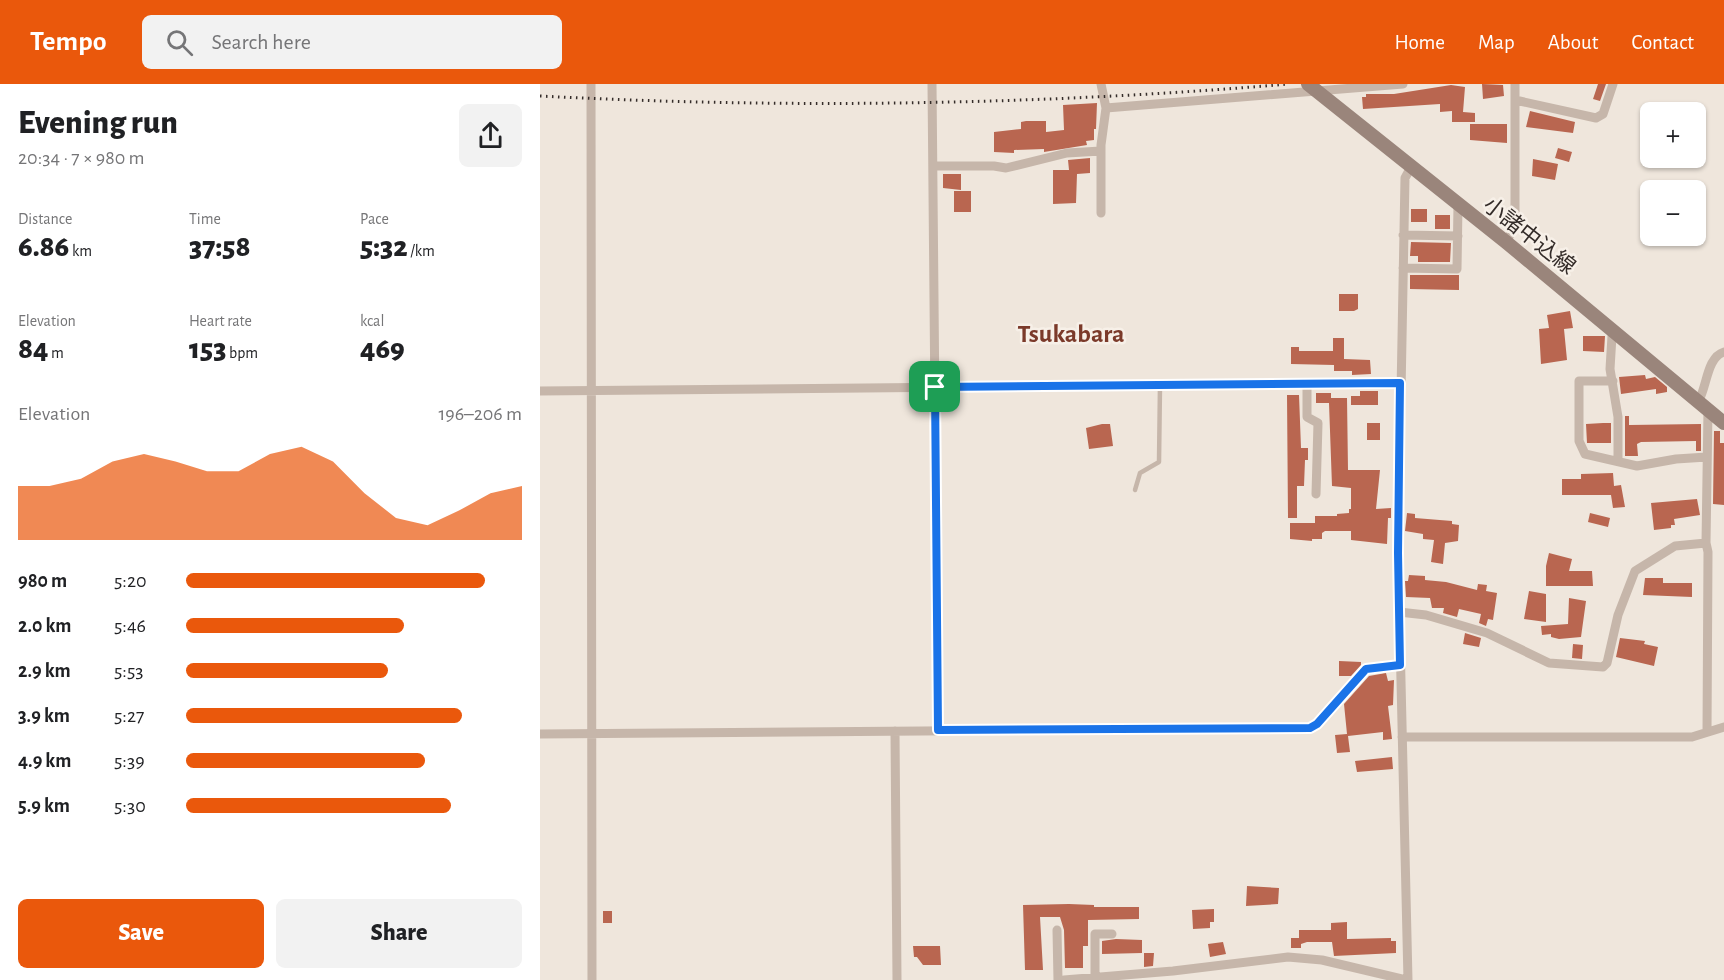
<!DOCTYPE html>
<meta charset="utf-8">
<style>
:root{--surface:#fff;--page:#f2f2f2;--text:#202124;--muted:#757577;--accent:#ea580c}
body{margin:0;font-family:"Alegreya Sans","Noto Sans JP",sans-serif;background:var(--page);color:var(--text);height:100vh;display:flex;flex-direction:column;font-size:22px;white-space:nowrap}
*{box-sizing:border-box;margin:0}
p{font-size:20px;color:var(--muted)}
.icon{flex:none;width:33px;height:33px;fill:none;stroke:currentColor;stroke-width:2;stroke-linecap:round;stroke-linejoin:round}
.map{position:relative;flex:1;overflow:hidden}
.sheet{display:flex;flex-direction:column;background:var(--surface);width:540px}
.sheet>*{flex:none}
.fabs{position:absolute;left:1100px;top:18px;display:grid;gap:12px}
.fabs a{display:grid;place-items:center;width:66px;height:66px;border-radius:9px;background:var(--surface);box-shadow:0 2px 4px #0004;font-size:30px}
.pin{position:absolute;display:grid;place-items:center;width:51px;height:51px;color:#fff;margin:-26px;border-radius:12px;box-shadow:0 3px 9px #0006}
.round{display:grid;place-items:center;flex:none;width:63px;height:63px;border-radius:9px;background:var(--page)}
.headline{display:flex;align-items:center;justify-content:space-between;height:102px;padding:0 18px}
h1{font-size:33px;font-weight:800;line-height:45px}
.figures{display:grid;grid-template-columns:repeat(3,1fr);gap:9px;height:102px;padding:6px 18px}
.figures div{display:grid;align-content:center}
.figures b{font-size:30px;font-weight:800}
.figures small{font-size:16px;font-weight:400}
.figures p{font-size:16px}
.chart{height:168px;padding:12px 18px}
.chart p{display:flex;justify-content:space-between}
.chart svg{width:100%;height:108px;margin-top:6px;fill:var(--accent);opacity:.7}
.primary-button{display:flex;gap:12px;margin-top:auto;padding:12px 18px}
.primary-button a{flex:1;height:69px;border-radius:9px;background:var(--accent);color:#fff;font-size:24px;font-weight:800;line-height:69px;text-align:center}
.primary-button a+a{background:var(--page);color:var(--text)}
ul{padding:0 18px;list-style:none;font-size:20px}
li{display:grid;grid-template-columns:96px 72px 1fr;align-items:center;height:45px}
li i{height:15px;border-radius:8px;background:var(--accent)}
header{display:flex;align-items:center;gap:36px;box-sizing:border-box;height:84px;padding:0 30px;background:var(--accent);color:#fff}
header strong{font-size:28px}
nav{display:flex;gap:33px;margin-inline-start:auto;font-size:21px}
.search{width:420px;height:54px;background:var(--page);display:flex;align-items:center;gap:15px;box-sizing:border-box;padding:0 21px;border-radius:9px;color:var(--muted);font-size:22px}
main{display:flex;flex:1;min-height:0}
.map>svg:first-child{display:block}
.building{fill:#b96650}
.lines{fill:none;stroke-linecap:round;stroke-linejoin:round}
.lane{stroke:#c6b6aa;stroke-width:4.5}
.street{stroke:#c6b6aa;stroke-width:9}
.secondary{stroke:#9a857b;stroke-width:14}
.rail{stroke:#342c29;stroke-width:3;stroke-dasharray:1.5 4.5;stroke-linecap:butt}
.route-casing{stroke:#fff;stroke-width:12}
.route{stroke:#1a73e8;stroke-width:8}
.labels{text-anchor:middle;stroke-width:5;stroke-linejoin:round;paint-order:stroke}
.street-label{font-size:22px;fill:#342c29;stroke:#f7f0e8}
.quarter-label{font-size:26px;font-weight:bold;fill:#7b3a2a;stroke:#f7f0e8}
</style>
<header>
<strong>Tempo</strong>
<div class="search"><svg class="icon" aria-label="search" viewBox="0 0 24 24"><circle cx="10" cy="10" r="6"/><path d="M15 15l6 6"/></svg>Search here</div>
<nav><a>Home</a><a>Map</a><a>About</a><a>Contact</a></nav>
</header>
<main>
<section class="sheet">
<div class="headline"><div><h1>Evening run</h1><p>20:34 · 7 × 980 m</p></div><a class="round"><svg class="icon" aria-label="share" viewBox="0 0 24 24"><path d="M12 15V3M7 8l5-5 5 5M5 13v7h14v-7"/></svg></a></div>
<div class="figures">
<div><p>Distance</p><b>6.86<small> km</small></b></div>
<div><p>Time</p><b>37:58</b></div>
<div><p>Pace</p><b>5:32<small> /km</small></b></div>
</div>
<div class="figures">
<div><p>Elevation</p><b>84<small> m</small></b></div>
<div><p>Heart rate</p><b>153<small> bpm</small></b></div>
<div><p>kcal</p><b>469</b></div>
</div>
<div class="chart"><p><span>Elevation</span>196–206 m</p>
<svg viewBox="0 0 160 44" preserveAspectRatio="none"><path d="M0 44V22L10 22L20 19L30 12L40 9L50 12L60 16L70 16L80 9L90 6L100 12L110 25L120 35L130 38L140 32L150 25L160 22V44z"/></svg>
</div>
<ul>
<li><b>980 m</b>5:20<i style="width:89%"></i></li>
<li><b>2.0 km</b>5:46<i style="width:65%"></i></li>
<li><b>2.9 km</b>5:53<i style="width:60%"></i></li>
<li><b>3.9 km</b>5:27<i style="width:82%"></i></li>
<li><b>4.9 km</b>5:39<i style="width:71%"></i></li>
<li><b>5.9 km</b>5:30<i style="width:79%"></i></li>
</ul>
<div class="primary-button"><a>Save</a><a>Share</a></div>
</section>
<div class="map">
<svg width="1184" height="896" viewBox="0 0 1184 896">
<rect width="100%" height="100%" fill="#efe6dc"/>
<path class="building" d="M942 0 963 1 964 12 943 15Z
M1058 0H1066L1060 17 1053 15Z
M911 1 925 3 923 28 935 29V38H912V27L900 28V20L823 25 822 13H826V10H854Z
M557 19 556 45H554V56L546 57 547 61 504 68V65L474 66V69L454 68V48L481 45V38L486 37H506V48L524 46 523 21Z
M990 27 1035 38 1033 49 986 43Z
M930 40H967V59L930 56Z
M1018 64 1032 68 1029 78 1015 74Z
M550 74V89L537 90 536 119 513 120V86H529L528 76Z
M993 75 1018 80 1015 96 992 92Z
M403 90H421V106L403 104Z
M414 107H431V128H414Z
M871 125H887V138H871Z
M895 131H910V145H895Z
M871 158 911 159 910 178H878V172H870Z
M870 191H919V206L870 205Z
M799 210H818V225L814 227H799Z
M1030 227 1033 244 1024 245 1027 276 1001 280 999 245 1009 244 1007 231Z
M1043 252H1065L1064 268 1043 267Z
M793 254H804V275L830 276 831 290 812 291V287H794V281L751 280V263H759V267H793Z
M1105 291 1106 295 1115 293 1127 303V308L1116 310V305L1081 310 1079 293Z
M820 307H838V321H811V312H820Z
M776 309H791V314H807L808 386H840L836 425 851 424V434H848L847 460 811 456V447H785L782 449V455H772V457L750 455V439H775V432H797V430L809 429V425H811V404L792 402 789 319H776Z
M747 311H759L761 364H768V376H765L764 402H757V434H748Z
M1085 332H1089V341L1161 340V367H1156V357L1101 358 1097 360 1098 372H1085Z
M827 339H840V356H827Z
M1063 339H1071V359H1047L1046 340Z
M562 340H570L573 362 549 365 546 344Z
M1174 347H1180V359H1184V421L1173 420Z
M1073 389 1074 402 1081 401 1085 423 1073 424 1071 411H1022V395H1041V390Z
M1157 415 1160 431 1134 435 1135 441H1131V444L1114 446 1111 419Z
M867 429 875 430V434L912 437V440L919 441 918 457 905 459 903 480 891 478 894 456 883 455V450L865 447Z
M1050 429 1070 434 1068 443 1048 438Z
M1009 469 1032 475 1029 487H1052L1053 502H1006V482Z
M869 491 885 492V496L906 498 937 506 938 500 947 501 946 507 957 509 953 536 948 535 946 542 939 539 941 530 919 525 917 533 903 529 904 524H892L890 514 866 513 865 497H868Z
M1105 494H1123V499H1152V513L1103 511Z
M989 507 1006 510V538L984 535Z
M1029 514 1046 517 1041 553 1019 555 1011 553V550L1002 551 1001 542 1028 540Z
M925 549 941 554 939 563 923 560Z
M1080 554 1105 557 1104 560 1118 563 1114 582 1076 573Z
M1033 560 1043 561 1042 575 1032 574Z
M799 577 821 578V581L811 592H799Z
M846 589 848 597 854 596 853 621 848 622 852 655 843 656V648L808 652 810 668 797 669 795 651 807 650 804 620 829 592Z
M852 673 853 685 817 688 815 677Z
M707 802 739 804 738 820 706 822Z
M529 820 554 821V823H599V835L548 836V862H543V884H525L524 846 520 833H500L503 886H485L483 821Z
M674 825V838H670V844L653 845 652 826Z
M63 827H72V839H63Z
M807 838V855L851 854V857H856V869L794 872 792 858H767L761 860V864H751V854H759V846H791V839Z
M576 855 602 856V869L562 870V857Z
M683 858 686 870 670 873 668 860Z
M373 862H400L401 881H383L377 873H374Z
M604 869H614L613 882 604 883Z"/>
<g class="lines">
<path class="lane" d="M595 406 600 389 619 378 620 301"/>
<path class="street" d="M51 0 52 896
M392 0 398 646
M975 16 1056 34 1063 30 1073 0
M566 24 863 0
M393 82H454L466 84 527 69 561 67
M561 129V61L566 24 561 0
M863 151 918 152
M966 158 975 142V0
M863 184 917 185 918 121
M1076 247 1072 252 1070 285 1078 333V377
M1073 297H1039V357L1045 370 1097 382 1136 375 1167 373
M767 301V333L778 339 776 410
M0 307 860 299
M1159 316C1167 302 1167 273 1184 268
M859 528 886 531 947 549 1009 579 1063 583 1067 579 1078 531 1095 487 1135 462 1166 459
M355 647 357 896
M1167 648 1168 468 1166 459 1168 326
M0 650 770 644 777 640 826 585 860 581
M862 653H1152L1184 643
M517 846 518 896
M555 894V850H572
M524 896 633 887 748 873 782 876 866 896
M868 896 858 469 865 94 871 83"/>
<path class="secondary" d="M768 0 966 158 1184 339"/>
<path class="rail" d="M0 12C249 25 501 21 749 0"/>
</g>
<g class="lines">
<g class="route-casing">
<path id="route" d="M860 299 858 469 860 581 826 585 777 640 770 644 398 646 395 303Z"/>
</g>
<use href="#route" class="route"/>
</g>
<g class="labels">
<g class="street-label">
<text transform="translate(990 151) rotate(38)" y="8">小諸中込線</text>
</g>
<g class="quarter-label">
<text x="531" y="258">Tsukabara</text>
</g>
</g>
</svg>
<div class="fabs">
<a>+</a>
<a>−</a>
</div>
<div class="pin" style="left:395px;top:303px;background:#1e9e55"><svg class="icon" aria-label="arrive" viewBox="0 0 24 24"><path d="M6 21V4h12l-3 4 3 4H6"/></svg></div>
</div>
</main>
